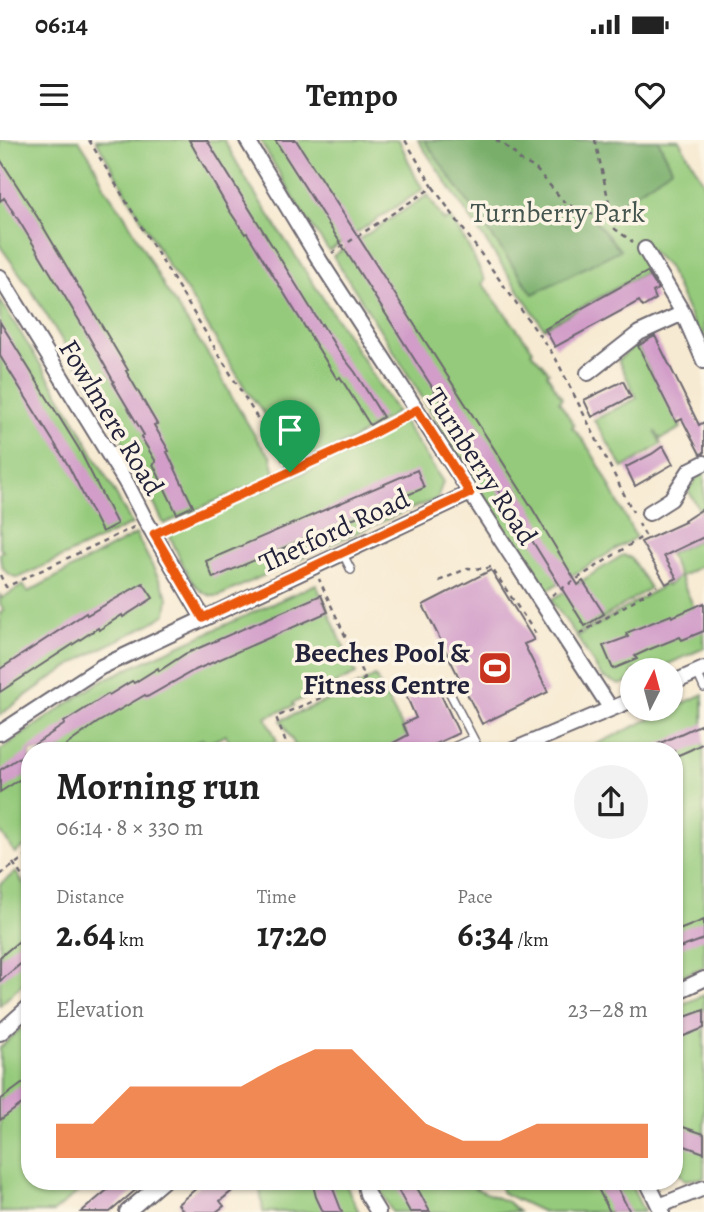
<!DOCTYPE html>
<meta charset="utf-8">
<style>
:root{--surface:#fff;--page:#f2f2f2;--text:#222;--muted:#767676;--accent:#ea580c}
body{margin:0;font-family:Alegreya,serif;background:var(--page);color:var(--text);height:100vh;display:flex;flex-direction:column;font-size:26px;white-space:nowrap}
*{box-sizing:border-box;margin:0}
p{font-size:23px;color:var(--muted)}
.icon{flex:none;width:38px;height:38px;fill:none;stroke:currentColor;stroke-width:2;stroke-linecap:round;stroke-linejoin:round}
.map{position:relative;flex:1;overflow:hidden}
.drawer{position:absolute;left:21px;top:602px;width:662px;height:448px;display:flex;flex-direction:column;background:var(--surface);border-radius:28px;box-shadow:0 2px 5px #0004}
.drawer>*{flex:none}
.needle{width:46px;rotate:6deg}
.buttons{position:absolute;left:620px;top:518px;display:grid;gap:14px}
.buttons a{display:grid;place-items:center;width:63px;height:63px;border-radius:50%;background:var(--surface);box-shadow:0 2px 5px #0004;font-size:35px}
.pin{position:absolute;display:grid;place-items:center;width:60px;height:60px;color:#fff;margin:-72px -30px;border-radius:50% 50% 50% 0;rotate:-45deg;box-shadow:0 0 7px #0007}
.pin .icon{rotate:45deg}
.round{display:grid;place-items:center;flex:none;width:74px;height:74px;border-radius:37px;background:var(--page)}
.summary{display:flex;align-items:center;justify-content:space-between;height:119px;padding:0 35px}
h1{font-size:38px;font-weight:600;line-height:52px}
.stats{display:grid;grid-template-columns:repeat(3,1fr);gap:10px;height:119px;padding:7px 35px}
.stats div{display:grid;align-content:center}
.stats b{font-size:35px;font-weight:600}
.stats small{font-size:19px;font-weight:400}
.stats p{font-size:19px}
.chart{height:196px;padding:14px 35px}
.chart p{display:flex;justify-content:space-between}
.chart svg{width:100%;height:126px;margin-top:7px;fill:var(--accent);opacity:.7}
.status{display:flex;justify-content:space-between;align-items:center;height:49px;padding:0 35px;background:var(--surface);direction:ltr}
.status svg{height:19px;fill:currentColor}
header{display:flex;justify-content:space-between;align-items:center;height:91px;padding:0 35px;background:var(--surface);font-size:32px;font-weight:600}
.map>svg:first-child{display:block}
.green{fill:#95ca7b;stroke:#5c765b;stroke-width:2}
.forest{fill:#78ae6b;stroke:#4d6853;stroke-width:2}
.building{fill:#d29dc9}
.lines{fill:none;stroke-linecap:round;stroke-linejoin:round}
.lane-casing{stroke:#6d6870;stroke-width:10}
.street-casing{stroke:#6d6870;stroke-width:18}
.path{stroke:#6d6870;stroke-width:2.5;stroke-dasharray:5 5;stroke-linecap:butt}
.lane{stroke:#fff;stroke-width:7}
.street{stroke:#fff;stroke-width:14}
.route-casing{stroke:#fff;stroke-width:14}
.route{stroke:#ea580c;stroke-width:9}
.labels{text-anchor:middle;stroke-width:7;stroke-linejoin:round;paint-order:stroke}
.park-label{font-size:28px;fill:#44544e;stroke:#fcf5e5}
.street-label{font-size:28px;fill:#22223b;stroke:#fcf5e5}
.poi-label{font-size:28px;font-weight:bold;fill:#22223b;stroke:#fcf5e5;text-anchor:end}
</style>
<div class="status"><b>06:14</b><svg viewBox="0 0 49 12"><path d="M0 12V9h3v3zM5 12V6h3v6zM10 12V3h3v9zM15 12V0h3v12zM26 1h20v11H26zM47 4h2v5h-2z"/></svg></div>
<header><svg class="icon" aria-label="menu" viewBox="0 0 24 24"><path d="M4 6h16M4 12h16M4 18h16"/></svg>Tempo<svg class="icon" aria-label="heart" viewBox="0 0 24 24"><path d="M12 20l-8-8c-3-5 5-10 8-4 3-6 11-1 8 4z"/></svg></header>
<div class="map">
<svg width="704" height="1072" viewBox="0 0 704 1072">
<rect width="100%" height="100%" fill="#fcf5e5"/>
<filter id="ink" filterUnits="userSpaceOnUse"><feTurbulence type="fractalNoise" baseFrequency=".0143" numOctaves="2"/><feDisplacementMap in="SourceGraphic" scale="14" xChannelSelector="R" yChannelSelector="G"/><feConvolveMatrix kernelMatrix="1 2 1 2 8 2 1 2 1" color-interpolation-filters="sRGB"/></filter>
<filter id="wash" filterUnits="userSpaceOnUse"><feTurbulence type="fractalNoise" baseFrequency=".00686" numOctaves="4" result="noise"/><feDisplacementMap in="SourceGraphic" scale="28" xChannelSelector="R" yChannelSelector="G"/><feGaussianBlur stdDeviation="1.57" result="paint"/><feColorMatrix in="noise" values="0 0 0 0 0 0 0 0 0 0 0 0 0 0 0 0 0 1.4 0 .05"/><feComposite in="paint" operator="in"/></filter>
<g filter="url(#wash)">
<rect width="100%" height="100%" fill="#f7ead2"/>
<path class="green" d="M0 0H79L92 20 105 48 124 74 165 148 215 225 231 256 260 304 271 317 275 333 273 336 164 384 118 292 30 148 0 106Z
M96 0H224L250 46 397 272 352 300 295 326 264 273 246 250 188 153 169 127Z
M260 0H399L416 38 423 49 329 111 301 71Z
M418 0H679L704 43V208L668 127 647 107 653 128 544 188Z
M428 55 444 81 450 78 467 104 485 140 482 143 533 210 531 212 549 232 547 234 562 258 559 261 574 285 572 287C599 315 616 363 636 397L546 451C519 407 488 365 461 321 419 252 377 183 333 116Z
M0 160 75 280 132 384 18 438C5 434 0 427 0 413L3 411 0 408Z
M637 204 681 288 661 299 655 291 661 304 623 328 594 280 637 258 618 220Z
M402 279 443 342 437 359 403 372 219 456C190 459 179 413 168 392L361 308Z
M704 332V378L688 350 698 336Z
M136 394 168 457 166 474C143 490 118 499 94 512 61 530 30 552 0 575V473L4 471 0 464V455L2 458 23 445 28 452Z
M704 397V424L680 437 704 489V508L655 530H632V540L620 545 602 537 577 497 666 444 667 446 679 436 669 414Z
M623 415 631 418 650 448 576 495 551 460Z
M316 444 356 534 293 563 294 566 266 577 277 601 254 611H233L226 595 207 604 202 599 181 611H30V703L15 713 0 691V610L101 541Z
M375 536 415 611H298L281 580 347 552Z
M703 554 704 827 674 839V611H582Z
M16 732 30 754V837L0 865V744Z
M704 855V1038L685 1040 674 1028V868Z
M30 880V1041H91L54 1072H0V908Z
M259 1041H344L359 1072H263Z
M376 1041H488L474 1048 508 1062 519 1072H392Z
M502 1041H629L644 1072H543L501 1052Z"/>
<path class="forest" d="M424 0H658L672 28 595 81 620 110 533 154Z"/>
<g id="blocks">
<path class="building" d="M189 0H207L321 185 322 184 337 209 355 232 383 277 370 285 340 237 337 239 247 93 245 94 229 70Z
M275 0H296L529 363 578 445 583 441 604 474 585 486 528 394 511 371Z
M0 19 38 78 128 230 126 231 157 284 154 285 169 311 167 312 193 366 177 374 153 324 156 322 141 297 144 295 113 243 114 242 85 190 21 84 4 58 0 61Z
M647 132 658 149 653 152 656 159 643 167 639 161 555 207 545 189Z
M0 182 79 309 117 384 102 392 68 325 0 216Z
M655 196 699 285 704 282V313L700 314 682 279 676 282 638 206Z
M623 241 631 257 592 277 584 260Z
M663 306 673 324 635 346 626 327 652 314Z
M417 330 424 348 213 438 206 421Z
M704 368V397L664 416 677 438 666 444 641 402 685 382 684 381Z
M491 430 534 500 524 504 548 552 482 584 423 465Z
M143 443 153 458 123 477 122 475 99 490 98 488 0 552V529L86 473 87 475Z
M321 455 328 472 193 531 147 557 145 555 97 583 58 611H30V633L0 652V630L29 611H25L65 584 64 582 108 554 109 555 132 541 134 543 158 528 159 531 185 514Z
M704 463V491L682 500 680 497 648 510 635 516 637 519 613 529 603 506 628 497 626 493 671 475 672 477Z
M435 542 459 593 420 611H378L408 595 403 584 416 578 406 555Z
M704 583V603L690 610 674 617V611H643Z
M704 780V799L674 810V792Z
M30 792V816L0 841V817Z
M704 870V888L674 900V881Z
M30 938V958L0 980V960Z
M674 984 704 994V1013L674 1002Z
M118 1041H146L110 1072H81Z
M205 1041H224L232 1051 220 1061 224 1066 216 1072H184L178 1064Z
M312 1041H330L342 1072H323L316 1057Z
M594 1041H614L630 1072H610Z
M413 1042 420 1053 430 1072H410L398 1050Z"/>
</g>
</g>
<g filter="url(#ink)">
<use href="#blocks" fill-opacity="0" stroke="#6d6870" stroke-width="2"/>
<g class="lines">
<g class="lane-casing">
<path id="lane" d="M343 414 351 430
M697 532 704 548
M443 540 480 611
M445 611 473 598"/>
</g>
<g class="street-casing">
<path id="street" d="M247 0 320 121 611 569
M645 109 683 173 704 221
M0 137 127 344 146 381 203 478
M588 233 639 193 683 173
M649 373 671 359 690 330 704 323
M670 544 704 529
M0 593 101 527 470 353
M511 611 632 560
M674 853 704 839
M0 893 30 866
M364 1041 367 1054 378 1072
M647 1041 662 1072
M659 1066 704 1048
M127 1072 163 1041"/>
</g>
<path class="path" d="M89 0 290 332
M496 0 511 10 521 21 535 28 565 63 585 73 612 75
M595 0 615 89 633 102
M433 47 555 217 633 372
M332 113 433 47 405 0
M166 388 364 298 404 276
M0 435 6 447 134 387
M439 441 468 428 484 429 491 427 536 494
M552 455 645 395 639 384
M580 494 657 446
M289 611 276 577 365 539 319 439
M13 723 30 748
M0 735 30 713"/>
<use href="#lane" class="lane"/>
<use href="#street" class="street"/>
</g>
</g>
<g class="lines" filter="url(#ink)">
<g class="route-casing">
<path id="route" d="M417 270 470 353 203 478 154 394 364 298Z"/>
</g>
<use href="#route" class="route"/>
</g>
<defs>
<g id="stadium-square" transform="scale(1.75)"><rect x="-9" y="-9" width="18" height="18" rx="4" fill="#c8321e" stroke="#fcf5e5"/><path d="M0-5a6.5 5 0 1 0 0 10a6.5 5 0 1 0 0-10ZM-3.5-1.8h7v3.6h-7Z" fill="#fff"/></g>
</defs>
<g fill-rule="evenodd">
<use href="#stadium-square" x="495" y="528"/>
</g>
<g class="labels">
<g class="park-label">
<text x="558" y="82">Turnberry Park</text>
</g>
<g class="street-label">
<text transform="translate(112 277) rotate(59)" y="10">Fowlmere Road</text>
<text transform="translate(482 326) rotate(57)" y="10">Turnberry Road</text>
<text transform="translate(334 390) rotate(-25)" y="10">Thetford Road</text>
</g>
<g class="poi-label">
<text x="470" y="522">Beeches Pool &amp;<tspan x="470" dy="32">Fitness Centre</tspan></text>
</g>
</g>
</svg>
<div class="buttons">
<a><svg class="needle" viewBox="-14 -14 28 28"><path d="M0-13l5 13h-10z" fill="#e53935"/><path d="M0 13l5-13h-10z" fill="#767676"/></svg></a>
</div>
<div class="pin" style="left:290px;top:332px;background:#1e9e55"><svg class="icon" aria-label="arrive" viewBox="0 0 24 24"><path d="M6 21V4h12l-3 4 3 4H6"/></svg></div>
<section class="drawer">
<div class="summary"><div><h1>Morning run</h1><p>06:14 · 8 × 330 m</p></div><a class="round"><svg class="icon" aria-label="share" viewBox="0 0 24 24"><path d="M12 15V3M7 8l5-5 5 5M5 13v7h14v-7"/></svg></a></div>
<div class="stats">
<div><p>Distance</p><b>2.64<small> km</small></b></div>
<div><p>Time</p><b>17:20</b></div>
<div><p>Pace</p><b>6:34<small> /km</small></b></div>
</div>
<div class="chart"><p><span>Elevation</span>23–28 m</p>
<svg viewBox="0 0 160 44" preserveAspectRatio="none"><path d="M0 44V32L10 32L20 19L30 19L40 19L50 19L60 12L70 6L80 6L90 19L100 32L110 38L120 38L130 32L140 32L150 32L160 32V44z"/></svg>
</div>
</section>
</div>
